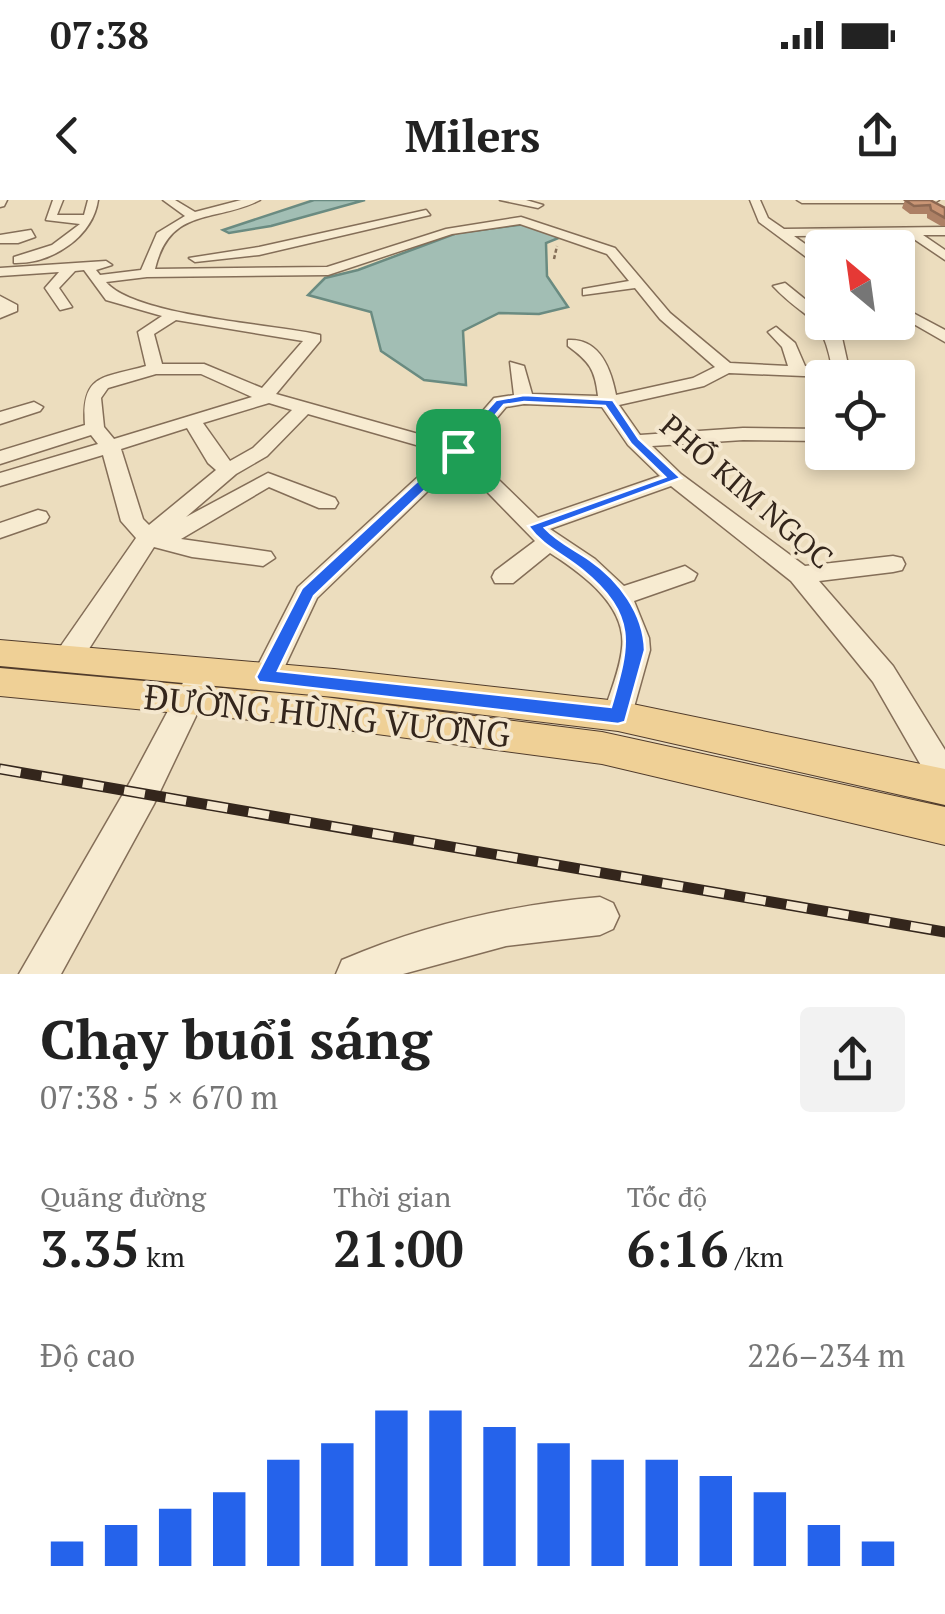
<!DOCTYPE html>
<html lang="vi">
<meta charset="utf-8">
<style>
:root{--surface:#fff;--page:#f2f2f2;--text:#222;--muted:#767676;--accent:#2563eb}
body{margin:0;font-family:"PT Serif",serif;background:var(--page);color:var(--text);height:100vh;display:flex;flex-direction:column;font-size:38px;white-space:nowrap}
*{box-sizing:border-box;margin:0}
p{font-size:32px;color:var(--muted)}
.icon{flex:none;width:55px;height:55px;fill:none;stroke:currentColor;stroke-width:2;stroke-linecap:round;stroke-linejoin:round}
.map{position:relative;height:774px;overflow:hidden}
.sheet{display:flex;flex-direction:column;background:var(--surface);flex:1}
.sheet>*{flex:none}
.needle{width:65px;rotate:331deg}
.buttons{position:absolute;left:805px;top:30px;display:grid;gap:20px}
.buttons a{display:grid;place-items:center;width:110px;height:110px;border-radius:10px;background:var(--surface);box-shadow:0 5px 15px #0003;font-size:50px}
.pin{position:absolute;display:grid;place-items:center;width:85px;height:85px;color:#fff;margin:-42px;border-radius:20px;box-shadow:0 5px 15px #0006}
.round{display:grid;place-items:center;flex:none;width:105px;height:105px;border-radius:10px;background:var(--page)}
.headline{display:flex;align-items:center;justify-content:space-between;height:170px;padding:0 40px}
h1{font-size:55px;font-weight:600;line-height:75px}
.stats{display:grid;grid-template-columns:repeat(3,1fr);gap:15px;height:170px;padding:10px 40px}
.stats div{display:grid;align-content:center}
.stats b{font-size:50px;font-weight:600}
.stats small{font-size:28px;font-weight:400}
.stats p{font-size:28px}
.chart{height:280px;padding:20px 40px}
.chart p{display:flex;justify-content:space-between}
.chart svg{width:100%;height:180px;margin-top:10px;stroke:var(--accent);stroke-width:6}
.status{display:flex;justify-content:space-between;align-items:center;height:70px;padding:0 50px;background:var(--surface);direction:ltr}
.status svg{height:28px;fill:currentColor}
header{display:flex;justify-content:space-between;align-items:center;height:130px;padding:0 40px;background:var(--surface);font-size:45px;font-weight:600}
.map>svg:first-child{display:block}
.water{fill:#a2beb4;stroke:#6a8b81;stroke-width:2.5}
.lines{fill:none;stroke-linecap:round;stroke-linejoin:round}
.minor-casing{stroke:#846e58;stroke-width:3}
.major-casing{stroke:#513c2c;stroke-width:2}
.path{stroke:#846e58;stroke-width:2.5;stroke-dasharray:4 2.5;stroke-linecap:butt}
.minor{fill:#f7ebd1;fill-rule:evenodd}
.major{fill:#efd096;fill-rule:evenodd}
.rail-casing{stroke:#34261c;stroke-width:11}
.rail{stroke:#f4e7ce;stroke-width:8;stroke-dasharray:21;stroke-linecap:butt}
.wall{fill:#ad8065}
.building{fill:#c99575;stroke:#8d6852;stroke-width:2.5}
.route{fill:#2563eb;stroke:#fff;stroke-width:2.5;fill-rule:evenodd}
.labels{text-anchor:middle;stroke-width:8;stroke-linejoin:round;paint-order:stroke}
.street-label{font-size:30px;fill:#34261c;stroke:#f4e7ce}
.near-street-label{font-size:35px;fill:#34261c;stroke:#f4e7ce}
</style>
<div class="status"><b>07:38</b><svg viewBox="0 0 49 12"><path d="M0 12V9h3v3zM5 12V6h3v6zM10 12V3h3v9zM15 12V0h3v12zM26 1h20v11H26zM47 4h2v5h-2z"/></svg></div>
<header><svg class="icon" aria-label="back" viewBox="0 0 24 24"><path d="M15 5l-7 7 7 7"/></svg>Milers<svg class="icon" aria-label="share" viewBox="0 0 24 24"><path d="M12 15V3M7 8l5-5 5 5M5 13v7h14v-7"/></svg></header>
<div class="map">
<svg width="945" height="774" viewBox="0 0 945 774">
<rect width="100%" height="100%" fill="#ecddbe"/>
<path class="water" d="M314 0H365L271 26 229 33 223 30Z
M526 24 561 37 546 43 547 76 568 107 539 114 499 113 463 131 466 185 424 180 381 151 371 112 308 95 325 78 358 70 457 33Z"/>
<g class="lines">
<g class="minor-casing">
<path id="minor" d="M0 0H7L4 6 0 7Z
M53 0H63L57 15H84L88 0H98C93 36 53 64 14 63V57L52 45 80 24 46 20Z
M163 0H175L195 12 241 0H260C215 23 170 6 155 69L327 67 446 29 521 17 615 48 670 113 730 163 788 166 782 147 768 132 776 127 795 143 805 166 832 167C821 111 808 123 773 86L785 83 822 113V122H833L841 133 851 178 729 173 704 186 619 205 640 235 743 228 822 229V241L743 240 652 246 681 274 805 366 893 356 902 358 905 364 902 370 893 372 819 381 893 466 945 550V592L934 588 873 482 791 381 671 286 550 329 595 359 624 386 685 366 697 374 694 380 634 401 649 438 650 450 629 525 618 528 607 525 603 516C609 494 620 471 622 448 627 405 581 373 550 353L513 383H495L492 377 495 371 535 341 458 262 317 398 276 485 266 488 256 485 252 477 298 387 444 253 308 214 267 256 236 274 186 317 268 273 335 298 338 303 335 308H319L269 287 181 339 271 352 275 358 263 366 192 357 154 347 78 466 68 469 58 466 54 458 58 450 136 338 121 321 103 255 0 286V273L98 244 91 235 0 264V251L85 225C81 173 104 178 146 166L138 132 162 116 106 100 84 70 75 71 59 88 72 107 60 110 45 88 59 72 0 76V68L106 61 112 65 96 70 100 75 141 70 157 33 185 16ZM520 24 607 54 629 81 583 89V95L635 88 660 119 715 167 693 178 616 195C611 169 600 138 568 140V146C590 162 595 170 598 196L532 194 524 166 510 162 514 195 494 198 454 244 276 194 320 141V135C272 124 134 116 106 82L147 77 328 75 452 34ZM176 120 303 141 262 188 204 164H162L154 134ZM156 174H201L252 197 114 239 104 227 101 198 108 188ZM269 203 292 210 253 248 230 261 203 223ZM524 204 602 207 628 245 660 276 538 318 469 251 506 207ZM187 228 208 263 216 270 149 325 143 319 121 249Z
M500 0H526L543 5 538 8Z
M750 0H760L768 18 784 29 945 27V35H923L945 50V60L908 35 794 36 822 56V66L817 65 759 22Z
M797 0H939L934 3H802Z
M426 10 430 15 259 55 195 62 189 58 259 47Z
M31 30 35 37 18 43H0V35Z
M0 96 17 105V111L0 118Z
M898 105 945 130V142L898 115Z
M34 202 43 207 40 211 0 224V212Z
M38 310 46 312 49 317 46 322 0 338V323Z
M203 461 213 464 217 472 154 604 61 774H19L130 582 193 464Z
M600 697 613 703 619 716 613 729 600 735 506 746 403 774H336L342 760C426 724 509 705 600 697Z"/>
</g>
<g class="major-casing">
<path id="major" d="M0 440 334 469 618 501 945 569V605L618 531 334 497 0 466Z
M0 468 324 497 602 532 945 607V645L602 564 324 527 0 496Z"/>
</g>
<path class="path" d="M554 59 557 46"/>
<use href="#minor" class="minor"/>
<use href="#major" class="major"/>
<g class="rail-casing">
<path id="rail" d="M0 569 945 732"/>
</g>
<use href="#rail" class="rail"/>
</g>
<path class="wall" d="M905 0 945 8V26H941L927 18V14H910L902 8Z"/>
<path class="building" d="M905 0H930L945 8V18L931 10 930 5 914 6Z"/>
<path class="route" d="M524 195 613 200 639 239 681 278 545 328C558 342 574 349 590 360 619 380 644 413 645 450L625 522 618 524 259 482 256 477 302 388 453 248 496 200ZM524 202 605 206 631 244 665 277 528 326C543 347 563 354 582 370 638 416 629 445 611 507L278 471 314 396 463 254 504 205Z"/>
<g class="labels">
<g class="street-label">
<text transform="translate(746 292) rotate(41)" y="10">PHỐ KIM NGỌC</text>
</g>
<g class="near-street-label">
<text transform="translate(327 516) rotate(6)" y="12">ĐƯỜNG HÙNG VƯƠNG</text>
</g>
</g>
</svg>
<div class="buttons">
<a><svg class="needle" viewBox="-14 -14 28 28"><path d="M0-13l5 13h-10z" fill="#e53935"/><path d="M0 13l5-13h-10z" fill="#767676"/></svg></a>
<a><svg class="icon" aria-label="locate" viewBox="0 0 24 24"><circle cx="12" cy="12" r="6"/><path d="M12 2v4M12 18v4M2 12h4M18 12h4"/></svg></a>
</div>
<div class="pin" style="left:458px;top:251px;background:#1e9e55"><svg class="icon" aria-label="arrive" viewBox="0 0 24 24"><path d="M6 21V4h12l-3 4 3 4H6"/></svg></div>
</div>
<section class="sheet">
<div class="headline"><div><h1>Chạy buổi sáng</h1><p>07:38 · 5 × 670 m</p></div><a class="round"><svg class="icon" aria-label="share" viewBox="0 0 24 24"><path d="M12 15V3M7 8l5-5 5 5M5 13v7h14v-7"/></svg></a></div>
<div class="stats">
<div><p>Quãng đường</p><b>3.35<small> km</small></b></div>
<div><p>Thời gian</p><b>21:00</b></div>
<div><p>Tốc độ</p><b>6:16<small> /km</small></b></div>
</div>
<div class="chart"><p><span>Độ cao</span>226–234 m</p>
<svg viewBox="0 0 160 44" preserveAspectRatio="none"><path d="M5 44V38M15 44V34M25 44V30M35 44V26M45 44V18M55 44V14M65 44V6M75 44V6M85 44V10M95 44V14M105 44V18M115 44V18M125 44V22M135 44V26M145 44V34M155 44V38"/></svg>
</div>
</section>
